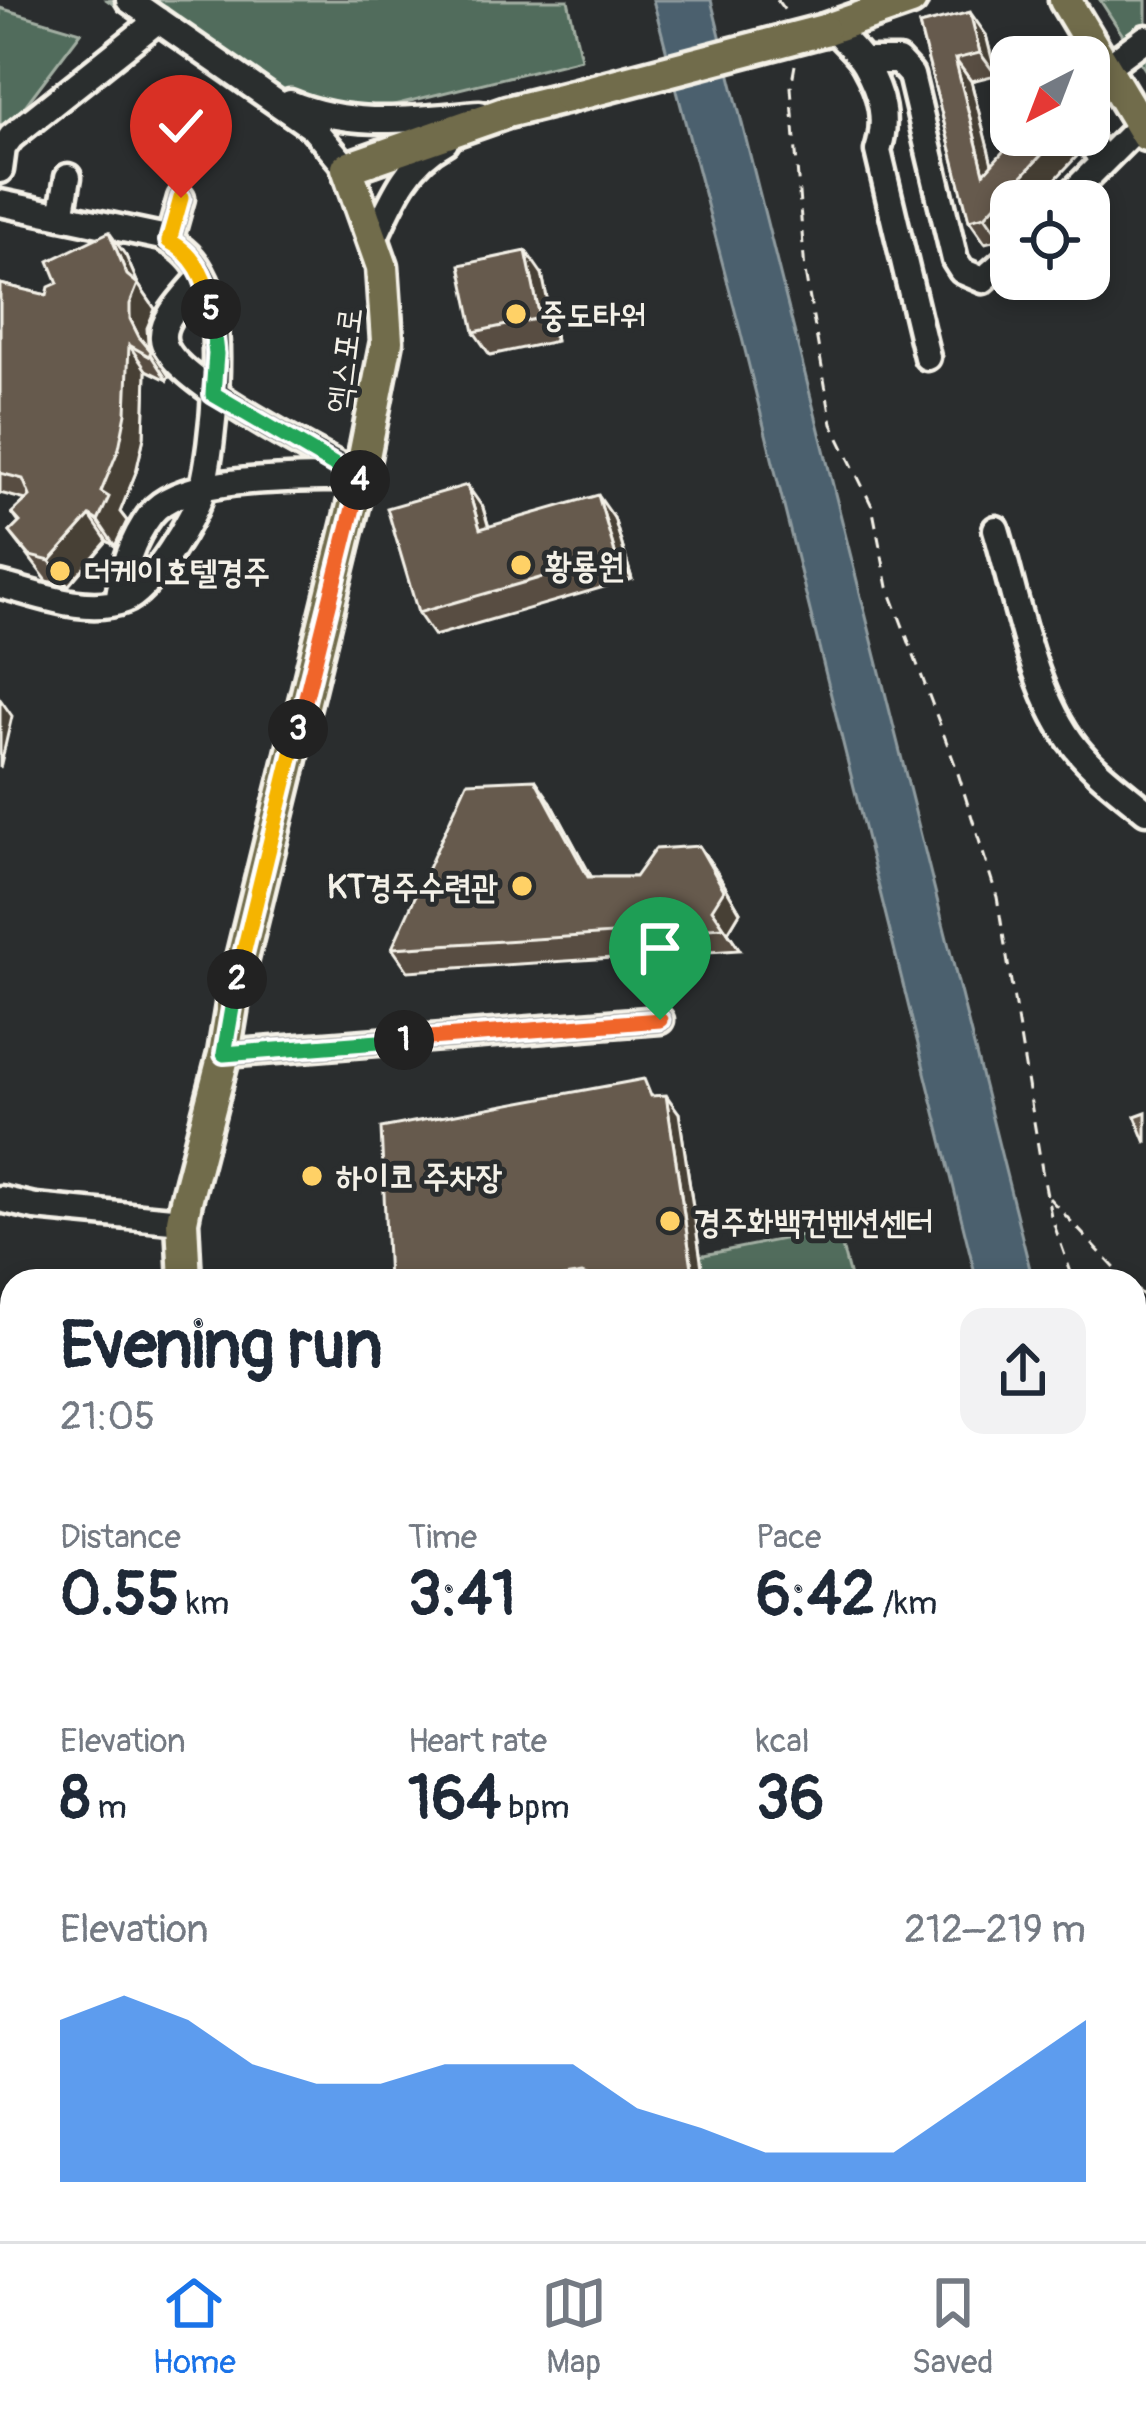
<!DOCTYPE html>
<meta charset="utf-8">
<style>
:root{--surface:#fff;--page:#f2f2f3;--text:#1f2937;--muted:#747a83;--line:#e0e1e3;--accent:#1a73e8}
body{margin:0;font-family:Pangolin,"Poor Story",sans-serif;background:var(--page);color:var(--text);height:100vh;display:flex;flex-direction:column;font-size:45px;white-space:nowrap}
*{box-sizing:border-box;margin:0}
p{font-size:39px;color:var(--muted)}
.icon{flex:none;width:66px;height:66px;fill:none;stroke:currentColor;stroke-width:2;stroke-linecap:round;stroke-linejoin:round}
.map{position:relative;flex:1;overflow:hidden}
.details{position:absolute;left:0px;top:1269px;width:1146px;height:972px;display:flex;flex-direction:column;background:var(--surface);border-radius:36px 36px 0 0;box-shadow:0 6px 18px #0003}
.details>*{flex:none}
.needle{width:78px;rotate:222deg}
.buttons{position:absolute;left:990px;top:36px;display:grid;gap:24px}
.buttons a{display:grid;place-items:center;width:120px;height:120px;border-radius:24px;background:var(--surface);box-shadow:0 6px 18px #0003;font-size:60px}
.pin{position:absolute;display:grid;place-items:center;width:102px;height:102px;color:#fff;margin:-123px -51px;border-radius:50% 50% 50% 0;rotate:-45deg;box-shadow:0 0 12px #0007}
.pin .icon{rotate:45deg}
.km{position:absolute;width:60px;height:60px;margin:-30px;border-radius:50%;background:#222;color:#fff;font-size:33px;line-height:60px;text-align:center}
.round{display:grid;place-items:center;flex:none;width:126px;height:126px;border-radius:24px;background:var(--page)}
.overview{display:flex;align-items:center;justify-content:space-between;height:204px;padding:0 60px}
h1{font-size:66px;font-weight:700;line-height:90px}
.metrics{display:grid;grid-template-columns:repeat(3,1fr);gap:18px;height:204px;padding:12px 60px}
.metrics div{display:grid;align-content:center}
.metrics b{font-size:60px;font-weight:700}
.metrics small{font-size:33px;font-weight:400}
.metrics p{font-size:33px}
.chart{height:336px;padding:24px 60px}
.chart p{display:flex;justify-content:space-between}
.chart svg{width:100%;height:216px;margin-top:12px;fill:var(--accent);opacity:.7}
.menu{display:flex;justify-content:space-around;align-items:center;height:168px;border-top:3px solid var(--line);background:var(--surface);font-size:33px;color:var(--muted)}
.menu a{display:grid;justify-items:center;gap:6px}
.menu .selected{color:var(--accent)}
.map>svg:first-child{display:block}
.green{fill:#516c5c;stroke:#a2aea2;stroke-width:3}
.water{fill:#4b616e;stroke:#8f9b9f;stroke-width:3}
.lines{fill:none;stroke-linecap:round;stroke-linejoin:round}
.minor-casing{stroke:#f4f1e8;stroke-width:33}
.major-casing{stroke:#f4f1e8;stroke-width:39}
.path{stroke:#f4f1e8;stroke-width:3;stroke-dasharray:12 9;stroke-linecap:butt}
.minor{stroke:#2a2d2e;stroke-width:24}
.major{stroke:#716c4b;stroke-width:30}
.major-bridge-casing{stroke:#f4f1e8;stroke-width:39;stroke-linecap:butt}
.major-bridge{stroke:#716c4b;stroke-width:30}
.wall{fill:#584d42;stroke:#f4f1e8;stroke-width:3}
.shaded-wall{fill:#473f36;stroke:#f4f1e8;stroke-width:3}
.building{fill:#665a4d;stroke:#f4f1e8;stroke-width:3}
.split-1-casing{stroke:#fff;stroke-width:24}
.split-2-casing{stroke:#fff;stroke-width:24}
.split-3-casing{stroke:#fff;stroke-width:24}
.split-4-casing{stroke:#fff;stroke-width:24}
.split-5-casing{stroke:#fff;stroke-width:24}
.split-6-casing{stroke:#fff;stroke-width:24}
.split-1{stroke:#f0652b;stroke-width:15}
.split-2{stroke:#22a559;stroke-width:15}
.split-3{stroke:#f5b400;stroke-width:15}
.split-4{stroke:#f0652b;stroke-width:15}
.split-5{stroke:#22a559;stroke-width:15}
.split-6{stroke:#f5b400;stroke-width:15}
.poi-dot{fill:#ffd166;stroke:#2a2d2e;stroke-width:4.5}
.labels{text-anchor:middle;stroke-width:10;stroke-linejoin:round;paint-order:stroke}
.poi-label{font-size:33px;font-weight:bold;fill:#f4f1e8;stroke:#2a2d2e;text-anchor:start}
.street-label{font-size:33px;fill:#f4f1e8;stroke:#2a2d2e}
</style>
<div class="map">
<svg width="1146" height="2241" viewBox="0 0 1146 2241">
<rect width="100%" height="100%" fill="#2a2d2e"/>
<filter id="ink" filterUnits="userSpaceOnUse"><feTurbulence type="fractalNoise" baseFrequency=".00833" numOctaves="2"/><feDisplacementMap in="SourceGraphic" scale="24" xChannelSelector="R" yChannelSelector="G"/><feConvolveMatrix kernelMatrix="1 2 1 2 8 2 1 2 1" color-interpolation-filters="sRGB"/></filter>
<g filter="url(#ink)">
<path class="green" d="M107 0H568L581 59 341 118 299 134Z
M1100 0H1146V71Z
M0 8 81 32 0 139Z
M837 1228 851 1281H693L689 1258Z"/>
<path class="water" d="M653 0H711L1033 1281H977L739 326Z
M1134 1566 1146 1594V2119L1134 2074Z
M783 2229H1018L1021 2241H783Z"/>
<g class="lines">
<g class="minor-casing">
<path id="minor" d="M129 0 313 128 347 168
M833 27C842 40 858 52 865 65 882 95 888 120 878 151L927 357
M864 61H898L911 75 955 260 962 271 983 280 1011 255
M1105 68 1146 38
M290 103C353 129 415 119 480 114
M1086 135 1103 162
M0 170 3 148 11 137 158 20
M1064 201 1140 125
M0 203 162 237C183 248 195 259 205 281 225 323 214 444 202 490 196 516 150 590 125 600 86 615 38 594 0 585
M61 216 68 177
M374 239C392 200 406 163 445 142
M169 241 181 198
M202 276C190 291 161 318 163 338 165 378 324 457 360 477
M996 529C1016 596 1032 693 1076 748 1095 772 1122 791 1146 811
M118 601C123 570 131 540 151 514 182 473 307 480 358 477
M224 1054 660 1020
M0 1199 35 1207 182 1221
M1134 1441 1146 1440
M185 2229 187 2241
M1069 2229 1072 2241
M370 2241 377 2229"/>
</g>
<g class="major-casing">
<path id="major" d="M1065 0 1146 135
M824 30 911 0
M185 1281 182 1221 186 1201 224 1054 235 987 360 477 387 341 382 267 347 168 507 112 568 97
M0 1669 12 1660"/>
</g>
<path class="path" d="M777 0 788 15
M795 65 791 87 805 272 832 424 872 506 888 587 956 767 997 897 1042 1170 1051 1216 1074 1281
M1049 1198 1127 1281
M1134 1288 1146 1297
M1134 1404 1143 1420
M71 2229 81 2241
M493 2229 494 2241
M521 2229 524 2230
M754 2229 756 2241"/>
<use href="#minor" class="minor"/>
<use href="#major" class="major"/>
<g class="major-bridge-casing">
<path id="major-bridge" d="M568 97 824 30"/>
</g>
<use href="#major-bridge" class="major-bridge"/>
</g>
<path class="wall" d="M919 25 986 35 996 75 971 81 992 165 1079 154 1011 201V227L1001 239 985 243 969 220Z
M126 256 138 284 155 309 147 328 148 344 169 376 167 380 146 370 144 437 136 472 120 512 127 521 115 546 107 541 68 586 47 581 10 532 19 523 12 513 26 500 0 493V284L47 295Z
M542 274 556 341 490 355 474 332Z
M483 508 489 527 614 518 632 579 434 636 418 613Z
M551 802 591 877H635L699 846 715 869 740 912 728 932 740 950 408 971 392 948Z
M656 1096 679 1113 704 1281H388Z
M0 1915 12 1931V1951L0 1961Z
M32 2229H62L71 2241H17Z
M608 2229H644L626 2241H608Z"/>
<path class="shaded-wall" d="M970 12 986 35 996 75 980 53Z
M955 59 971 81 1000 196 984 173Z
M1060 135H1067L1079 154 1035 201H1011V227L1001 239 985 216Z
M109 232 126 256 138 284 155 309 147 328 148 344 169 376 167 380 139 337 130 319 127 275Z
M526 251 542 274 556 341 540 318Z
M129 345 146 370 144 437 136 472 120 512 127 521 115 546 98 521 101 492Z
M467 485 483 508 496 552 480 529Z
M598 495 614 518 632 579 616 556Z
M90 516 107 541 68 586 50 561Z
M0 699 12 716 0 768Z
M535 779 551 802 604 900 588 877Z
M699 846 715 869 740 912 728 932 740 950 712 909Z
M666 1095 679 1113 704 1281H694Z
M340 2229H359L354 2241H337Z"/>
<path class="building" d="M970 12 980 53 955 59 984 173 1018 135H1060L985 216 969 220 919 25Z
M1011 76V99L1001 83Z
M109 232 127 275 138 284 130 304V319L139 337 151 351 149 356 129 345 126 413 119 448 101 492 109 497 98 521 90 516 50 561 30 556 10 532 20 522 12 513 30 496 23 479 0 473V284L47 295 49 287 58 283 49 261Z
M526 251 540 318 474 332 460 265Z
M467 485 480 529 598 495 616 556 418 613 387 508Z
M535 779 588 877H635L655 849 699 846 724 890 712 909 724 927 392 948 467 782Z
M644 1079 651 1096 666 1095 694 1281H599L582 1274 538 1281H388L381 1128Z
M1146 1112V1143L1135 1116Z
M0 1915 9 1926 0 1934Z
M32 2229H59L43 2241H17Z
M227 2229H340L337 2241H224Z
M511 2229H514L565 2241H516L509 2239Z
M608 2229H631L614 2241H608Z"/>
</g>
<g class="lines" filter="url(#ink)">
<g class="split-1-casing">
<path id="split-1" d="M404 1040 660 1020"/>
</g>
<g class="split-2-casing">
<path id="split-2" d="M237 979 224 1054 404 1040"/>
</g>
<g class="split-3-casing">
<path id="split-3" d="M237 979 298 729"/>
</g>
<g class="split-4-casing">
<path id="split-4" d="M298 729 360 480"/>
</g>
<g class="split-5-casing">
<path id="split-5" d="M211 309 216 354 213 394 360 480"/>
</g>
<g class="split-6-casing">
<path id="split-6" d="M181 198 169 241C196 255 207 280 211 309"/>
</g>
<use href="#split-1" class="split-1"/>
<use href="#split-2" class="split-2"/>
<use href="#split-3" class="split-3"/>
<use href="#split-4" class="split-4"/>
<use href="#split-5" class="split-5"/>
<use href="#split-6" class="split-6"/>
</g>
<g class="poi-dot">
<circle cx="516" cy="314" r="12"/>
<circle cx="521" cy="565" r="12"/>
<circle cx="60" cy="571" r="12"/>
<circle cx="522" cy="886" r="12"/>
<circle cx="312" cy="1176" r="12"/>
<circle cx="670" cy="1221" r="12"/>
</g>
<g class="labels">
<g class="poi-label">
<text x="540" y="326">중도타워</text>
<text x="545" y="577">황룡원</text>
<text x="84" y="583">더케이호텔경주</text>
<text x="498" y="898" text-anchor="end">KT경주수련관</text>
<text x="336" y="1188">하이코 주차장</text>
<text x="694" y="1233">경주화백컨벤션센터</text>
</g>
<g class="street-label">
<text transform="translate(343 360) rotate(-83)" y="12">엑스포로</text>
</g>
</g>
</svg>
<div class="buttons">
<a><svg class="needle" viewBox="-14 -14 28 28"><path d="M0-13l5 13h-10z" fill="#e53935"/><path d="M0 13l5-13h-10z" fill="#747a83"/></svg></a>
<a><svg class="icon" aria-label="locate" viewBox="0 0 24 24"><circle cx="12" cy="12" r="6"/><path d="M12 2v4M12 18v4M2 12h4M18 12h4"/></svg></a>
</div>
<div class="pin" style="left:660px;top:1020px;background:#1e9e55"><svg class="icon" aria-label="arrive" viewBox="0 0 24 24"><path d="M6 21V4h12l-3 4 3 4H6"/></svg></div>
<div class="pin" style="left:181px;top:198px;background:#d93025"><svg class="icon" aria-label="check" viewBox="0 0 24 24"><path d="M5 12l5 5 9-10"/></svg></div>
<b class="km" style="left:404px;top:1040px">1</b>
<b class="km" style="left:237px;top:979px">2</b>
<b class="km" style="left:298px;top:729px">3</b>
<b class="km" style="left:360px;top:480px">4</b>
<b class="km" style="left:211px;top:309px">5</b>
<section class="details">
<div class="overview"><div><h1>Evening run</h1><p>21:05</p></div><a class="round"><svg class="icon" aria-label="share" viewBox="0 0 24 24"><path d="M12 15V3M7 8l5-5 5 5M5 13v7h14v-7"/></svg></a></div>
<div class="metrics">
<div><p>Distance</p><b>0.55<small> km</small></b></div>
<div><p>Time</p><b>3:41</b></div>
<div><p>Pace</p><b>6:42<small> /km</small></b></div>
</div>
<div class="metrics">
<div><p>Elevation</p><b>8<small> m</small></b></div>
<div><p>Heart rate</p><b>164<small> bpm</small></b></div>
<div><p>kcal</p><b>36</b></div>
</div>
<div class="chart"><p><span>Elevation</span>212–219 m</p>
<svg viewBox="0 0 160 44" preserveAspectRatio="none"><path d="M0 44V11L10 6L20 11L30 20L40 24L50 24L60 20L70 20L80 20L90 29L100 33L110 38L120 38L130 38L140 29L150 20L160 11V44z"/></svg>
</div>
</section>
</div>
<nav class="menu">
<a class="selected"><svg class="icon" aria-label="home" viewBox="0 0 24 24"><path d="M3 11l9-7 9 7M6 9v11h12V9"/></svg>Home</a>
<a><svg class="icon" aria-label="map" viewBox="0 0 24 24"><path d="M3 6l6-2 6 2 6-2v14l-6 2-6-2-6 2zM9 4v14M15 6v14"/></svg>Map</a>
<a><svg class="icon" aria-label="saved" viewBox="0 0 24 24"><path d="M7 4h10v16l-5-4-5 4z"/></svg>Saved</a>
</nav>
